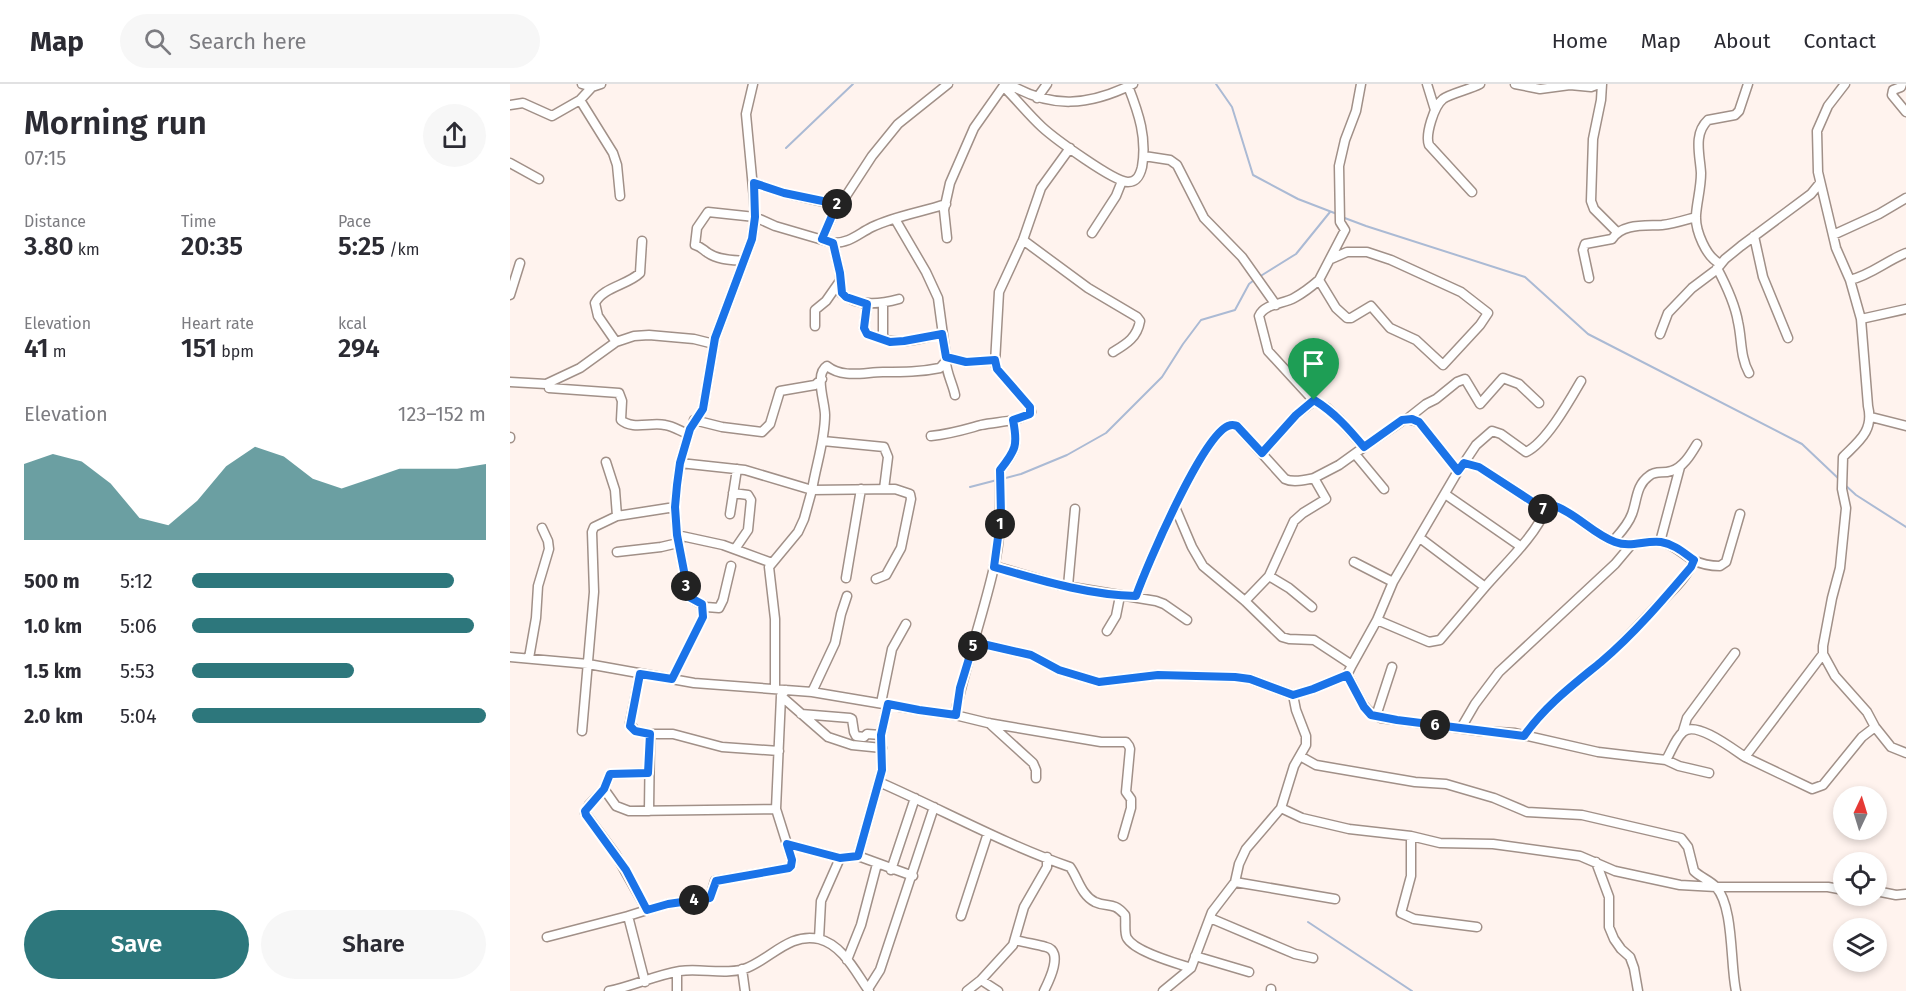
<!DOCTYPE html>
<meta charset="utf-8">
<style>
:root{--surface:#fff;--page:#f7f7f7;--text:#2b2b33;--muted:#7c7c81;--line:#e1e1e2;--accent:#2d777c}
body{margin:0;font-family:"Fira Sans",sans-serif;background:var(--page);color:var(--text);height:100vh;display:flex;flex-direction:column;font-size:22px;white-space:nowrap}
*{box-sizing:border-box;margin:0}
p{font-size:20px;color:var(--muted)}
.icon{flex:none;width:33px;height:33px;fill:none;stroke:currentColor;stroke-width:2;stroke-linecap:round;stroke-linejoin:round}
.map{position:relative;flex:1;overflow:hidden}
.panel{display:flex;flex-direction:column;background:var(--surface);width:510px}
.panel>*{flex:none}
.needle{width:39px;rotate:4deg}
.tools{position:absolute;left:1323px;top:702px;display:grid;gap:12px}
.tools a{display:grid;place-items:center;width:54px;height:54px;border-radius:50%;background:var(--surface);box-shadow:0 3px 9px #0003;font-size:30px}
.pin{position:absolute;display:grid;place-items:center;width:51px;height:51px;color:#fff;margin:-62px -26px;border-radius:50% 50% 50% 0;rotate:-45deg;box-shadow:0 0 6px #0007}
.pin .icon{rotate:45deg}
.km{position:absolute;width:30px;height:30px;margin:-15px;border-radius:50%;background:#222;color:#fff;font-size:16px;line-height:30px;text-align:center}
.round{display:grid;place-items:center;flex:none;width:63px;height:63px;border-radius:32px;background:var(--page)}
.headline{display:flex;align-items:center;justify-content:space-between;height:102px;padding:0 24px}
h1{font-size:33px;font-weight:600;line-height:45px}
.stats{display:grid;grid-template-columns:repeat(3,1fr);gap:9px;height:102px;padding:6px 24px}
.stats div{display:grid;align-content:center}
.stats b{font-size:26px;font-weight:600}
.stats small{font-size:16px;font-weight:400}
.stats p{font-size:16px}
.chart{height:168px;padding:12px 24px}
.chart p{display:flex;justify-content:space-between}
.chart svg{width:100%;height:108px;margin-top:6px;fill:var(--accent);opacity:.7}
.action{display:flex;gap:12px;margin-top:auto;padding:12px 24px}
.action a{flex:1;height:69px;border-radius:36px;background:var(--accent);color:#fff;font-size:24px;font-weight:600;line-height:69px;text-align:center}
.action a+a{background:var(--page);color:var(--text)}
ul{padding:0 24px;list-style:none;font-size:20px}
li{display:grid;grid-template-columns:96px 72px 1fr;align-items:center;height:45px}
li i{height:15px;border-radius:8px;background:var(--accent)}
header{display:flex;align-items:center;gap:36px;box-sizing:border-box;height:84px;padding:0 30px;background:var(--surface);border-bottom:2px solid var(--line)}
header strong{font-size:28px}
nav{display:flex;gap:33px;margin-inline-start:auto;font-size:21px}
.search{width:420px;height:54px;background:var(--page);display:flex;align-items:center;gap:15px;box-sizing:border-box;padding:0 21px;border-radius:33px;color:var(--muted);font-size:22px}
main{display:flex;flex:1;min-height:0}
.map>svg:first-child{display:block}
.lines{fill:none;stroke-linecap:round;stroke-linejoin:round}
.stream{stroke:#abbad4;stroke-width:2}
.minor-casing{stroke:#a19088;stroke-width:11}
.minor{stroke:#fff;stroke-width:8}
.route-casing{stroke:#fff;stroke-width:12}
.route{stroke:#1a73e8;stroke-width:8}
</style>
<header>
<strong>Map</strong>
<div class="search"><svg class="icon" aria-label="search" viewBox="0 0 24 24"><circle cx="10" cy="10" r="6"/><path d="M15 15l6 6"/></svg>Search here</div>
<nav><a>Home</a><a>Map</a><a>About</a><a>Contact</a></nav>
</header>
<main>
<section class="panel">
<div class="headline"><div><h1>Morning run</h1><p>07:15</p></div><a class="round"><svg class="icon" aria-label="share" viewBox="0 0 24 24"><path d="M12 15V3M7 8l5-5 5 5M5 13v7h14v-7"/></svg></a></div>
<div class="stats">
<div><p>Distance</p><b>3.80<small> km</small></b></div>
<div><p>Time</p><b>20:35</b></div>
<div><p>Pace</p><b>5:25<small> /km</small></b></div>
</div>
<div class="stats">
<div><p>Elevation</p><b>41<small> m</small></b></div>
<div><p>Heart rate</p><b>151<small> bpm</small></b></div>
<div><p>kcal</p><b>294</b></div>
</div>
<div class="chart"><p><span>Elevation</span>123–152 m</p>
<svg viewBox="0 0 160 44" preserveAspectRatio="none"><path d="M0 44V13L10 9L20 12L30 21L40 35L50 38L60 28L70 14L80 6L90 10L100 19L110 23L120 19L130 15L140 15L150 15L160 13V44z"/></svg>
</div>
<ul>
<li><b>500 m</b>5:12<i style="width:89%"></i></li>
<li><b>1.0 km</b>5:06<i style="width:96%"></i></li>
<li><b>1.5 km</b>5:53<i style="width:55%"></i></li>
<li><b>2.0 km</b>5:04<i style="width:100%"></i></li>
</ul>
<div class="action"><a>Save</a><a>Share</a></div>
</section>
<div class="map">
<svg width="1396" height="907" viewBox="0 0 1396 907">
<rect width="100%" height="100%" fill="#fff3ee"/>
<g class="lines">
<path class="stream" d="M706 0 722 23 743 91 788 115 827 130
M276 64 343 0
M832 133 856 142 1015 193 1078 250 1292 360 1330 396
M749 193 786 170 820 128
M492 395 511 390 557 371 596 349 652 293 673 260 691 236 725 226 739 200 744 196
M1334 400 1346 411 1396 443
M460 403 487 396
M798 838 902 907"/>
<g class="minor-casing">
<path id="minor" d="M72 0 82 3 91 0
M499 0C541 25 579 22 623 0
M917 0 925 26
M1005 0 1030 5 1060 1 1081 3 1089 0
M1092 0 1091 16 1083 55 1081 117 1084 125 1107 148
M1335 0 1318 22 1307 47 1308 88 1326 164 1340 196 1351 235 1358 322C1364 347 1349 357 1333 373L1332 405 1336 424 1330 484 1322 514 1313 562V570L1325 592 1357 628 1365 643 1381 663 1396 669
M1392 0 1391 3 1383 6 1382 11 1396 28
M494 3C507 16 519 31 532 43 544 54 604 98 618 98 627 98 630 91 632 83 637 54 629 30 618 2
M527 14 537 0
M70 16 103 69 107 81 110 112
M0 21 13 19 42 32 70 16 82 3
M634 72 660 76 667 81 694 134 732 173 766 221
M0 79 29 95
M244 99 274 109 327 121 334 115 362 72 388 40 438 0
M962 108 919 61C915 51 924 22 933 15 939 10 961 5 970 0
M385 135 416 188 428 214 436 273C434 284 443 300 445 311
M582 149 606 112 612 97
M1323 151 1369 130 1396 114
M1244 152 1253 193 1278 254
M437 154 434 126 440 99 464 44 495 0
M312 155 327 121
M513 156 578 204 627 233 630 237C627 254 616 260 603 268
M323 159 330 189 331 209C347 223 371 220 389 215
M821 175 837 168H857L881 176 951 208 978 229 970 241 933 281 906 256 880 244 861 222 841 234H837L826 224 809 196C801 203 793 209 784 214 773 220 754 220 749 232L758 267 804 317 817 324 829 335 854 363 892 337 897 335 916 320 926 315 947 298 955 295 970 320 993 294 1009 300 1029 319
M234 177C223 176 208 176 198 169 193 166 192 163 185 161L187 144 198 128 245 133 265 142 323 159C340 159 348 150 362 143 385 132 412 128 436 120
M1211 180C1196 174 1185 146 1186 131 1187 117 1191 104 1191 89 1190 71 1183 50 1198 36L1225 31 1229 27 1238 0
M1207 184C1216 201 1225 220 1228 238 1232 255 1230 273 1239 289
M1079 194 1073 166 1075 160 1102 155C1112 139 1135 142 1152 141 1163 140 1175 136 1186 133
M809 196 835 146 830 138 829 82 835 56 846 27 851 0
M1340 196C1361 191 1376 177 1396 169
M0 211 10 179
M357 220 354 244 357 250 373 255
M373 220V255C391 262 414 253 432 250
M1351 235 1396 225
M305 242V226L316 217 330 197
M1150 250 1158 229 1182 204 1206 186 1215 175 1231 162 1301 110 1310 99
M106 258 88 232 85 219C93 203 118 201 130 189L132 157
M436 273 456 278 485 276
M0 298 36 300 70 284 106 258 124 252 139 251 184 255 204 260
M39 304 109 309 112 317 111 336C122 346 141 338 155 341 163 342 170 347 178 350
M1361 333 1396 342
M897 335 909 338 948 387 883 498 867 536 919 558 930 556 975 503
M184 336 212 343 252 348 260 340 270 307 305 301 312 295
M421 352C441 350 453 346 471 341 488 337 507 339 521 328L520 323 487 285 485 279 489 208 513 156 531 104 560 64
M0 353V354
M313 357 374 363 378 373 374 405
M752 369 786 331 804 317
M845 370 874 405
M96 378 105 406 107 432
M170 379 235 386 302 406C306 381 315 356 315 331 315 318 304 290 317 282 333 295 355 288 373 288 393 288 411 288 430 284L435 278
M954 379 966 361 982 347 991 350 1016 368C1036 359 1060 316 1071 297
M948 387 954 379 969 383 1035 426 1045 422C1067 430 1083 450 1105 458 1121 464 1135 456 1151 458 1164 460 1172 470 1183 476 1191 480 1202 482 1210 482L1216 478 1230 430
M804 394 829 381 854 363
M223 409 238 411 241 416 238 446 225 465
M935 410 1010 462
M665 423 682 463 693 482 735 517 772 553 779 555 804 556 842 581 867 536
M220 430 227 385
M167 451 213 461 262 479
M910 454 975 503C993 482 1027 450 1035 426
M1103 457C1110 449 1118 441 1122 430 1127 417 1126 401 1139 392 1146 386 1153 390 1161 387 1173 384 1181 370 1187 360
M1150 458 1170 383
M107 468 151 463 168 459
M844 478 883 498
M221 482 213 516 209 524 196 523 179 513 167 451 165 423 167 401 170 379 180 345 193 325 205 254 242 155 245 133 244 115 236 30 243 0
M484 482 549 501 646 517 654 520 677 536
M759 492 779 504 802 523
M336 494 351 405
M558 502 565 425
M626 512C637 481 692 353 718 342 723 340 722 341 727 342L775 395C783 399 795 396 804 394L816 415 793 429 784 437 759 492 735 517
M597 547 606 532 610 512
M464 558 521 571 549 586 589 598 648 591 725 593 740 595 783 611 803 605 837 591 842 581
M0 573 78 580 184 599 302 608 409 626 445 631 478 639 591 658H616L619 662 620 665 616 708 621 715V724L613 752
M19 574 26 534 28 502 39 465 38 457 32 444
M130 590 120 639 125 647 140 650 139 727
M837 591C848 607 850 627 871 634L970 647 1005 649 1088 668 1156 676 1169 682 1199 689
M162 595 193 533 192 520
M265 605V535L259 483 288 448 294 435 302 406 385 405 400 410 401 415 391 464 376 491 366 495
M302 608 325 559 331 530 337 512
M271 612 318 653 342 661 372 664
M371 619 382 565 396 540
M291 630 340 634 342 635 344 648 346 652 354 653 357 650 371 651
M445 631C455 581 473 532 484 483 492 450 490 419 490 386 506 367 508 361 503 336
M866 632 882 583
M479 639 523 679 526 686V694
M951 644 965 620 989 588 1105 480 1121 461
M72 647 84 508 82 448 84 443 107 432 165 423
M1173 647 1177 634 1225 569
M140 650H163L212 663 269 667
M1014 652C1035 622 1063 601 1091 578 1109 563 1126 544 1143 526 1157 511 1176 496 1184 476
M790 672 806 681 905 698 936 700 984 714 1017 728 1072 731 1171 754 1178 763 1184 787C1190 793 1201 797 1206 803 1224 823 1220 879 1226 907
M1235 673 1302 705 1313 701 1352 653 1365 643
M1156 676C1161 668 1165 655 1173 648 1186 636 1223 665 1235 673L1313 570
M138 689 100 690 94 705 79 721 75 729 106 771 137 826 158 820 200 814 205 797 279 784 281 782 282 776 266 725 271 612 276 606
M369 698C433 726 494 760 560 783 568 794 571 811 585 818 598 824 603 817 615 831 616 838 614 849 617 854 625 868 666 879 681 884
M94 705 106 722 119 727 266 725
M771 724 792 734 839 745 901 752 930 759 983 760 1070 772 1105 787 1170 801 1206 803H1318L1334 806
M901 752V792L891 829 904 835 967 843
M277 760 330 774 348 772 403 792
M348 772 372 686 371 651 378 620
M1086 778 1099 813V843L1104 855 1111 865 1120 873 1124 884 1128 907
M381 786 405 714
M725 798 825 815
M1366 807 1386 811 1396 810
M118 832 137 826
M451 832 478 749
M700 834 785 870 803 874
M37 853 118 832 135 898
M309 855 311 817 330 774
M506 856C516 859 526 860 536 863 554 867 539 897 534 907
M685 872 739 888
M337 876 351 841 367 780
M232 885 235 907
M167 888V907
M471 896 488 907
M358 905 370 886 424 723
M99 907C123 902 146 891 170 887 191 884 214 891 234 885 260 876 279 848 309 855 333 861 346 889 359 907
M457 907 471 896 503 861 514 823 537 783V773
M653 907 681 884 702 828 725 798 729 780 736 765 771 724 784 682 796 661V652L786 626 783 611
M761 907V905"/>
</g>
<use href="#minor" class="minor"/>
</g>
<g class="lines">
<g class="route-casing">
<path id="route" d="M244 99 274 109 327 120 312 155 323 159 330 189 332 209 336 213 357 220 354 244 357 250 380 258 394 257 432 250 436 273 456 278 485 276 487 285 520 323V330L503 336C508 361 506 366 490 386L491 431 484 483C530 496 578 511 626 512 637 481 692 353 718 342 723 340 723 341 727 342L752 369 786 331 804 316C824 328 839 345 854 363L892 336 902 335 909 338 948 387 954 379 969 383 1035 426 1045 422C1067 430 1083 450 1105 458 1121 464 1135 456 1151 458 1164 460 1174 469 1184 476L1181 483C1153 516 1124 550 1091 578 1063 601 1035 622 1014 652L887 636 861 631 854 623 837 591 803 605 783 611 740 595 725 593 648 591 589 598 549 586 521 571 464 558 450 604 446 631 409 626 378 620 371 651 372 686 348 772 330 774 277 760 282 776 281 782 279 784 206 797 200 814 158 820 137 826 116 786 76 731 75 727 94 705 100 690 138 689 140 650 125 647 120 642 130 590 162 595 193 533 192 520 179 513 167 451 165 423 167 401 170 379 180 345 193 325 205 254 242 155 245 133Z"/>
</g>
<use href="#route" class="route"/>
</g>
</svg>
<div class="tools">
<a><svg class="needle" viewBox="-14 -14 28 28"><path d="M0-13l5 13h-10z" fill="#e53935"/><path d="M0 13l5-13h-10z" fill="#7c7c81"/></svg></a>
<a><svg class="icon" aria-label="locate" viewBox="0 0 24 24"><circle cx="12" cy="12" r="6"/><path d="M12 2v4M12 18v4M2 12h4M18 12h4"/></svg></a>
<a><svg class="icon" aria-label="layers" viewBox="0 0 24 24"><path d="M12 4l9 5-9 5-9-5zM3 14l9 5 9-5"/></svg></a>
</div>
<div class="pin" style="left:804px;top:316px;background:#1e9e55"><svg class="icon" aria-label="arrive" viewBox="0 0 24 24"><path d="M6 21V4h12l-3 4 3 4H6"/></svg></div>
<b class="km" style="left:490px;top:440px">1</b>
<b class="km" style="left:327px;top:120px">2</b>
<b class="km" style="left:176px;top:502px">3</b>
<b class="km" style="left:184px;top:816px">4</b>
<b class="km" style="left:463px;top:562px">5</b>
<b class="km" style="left:925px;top:641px">6</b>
<b class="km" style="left:1033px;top:425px">7</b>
</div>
</main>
